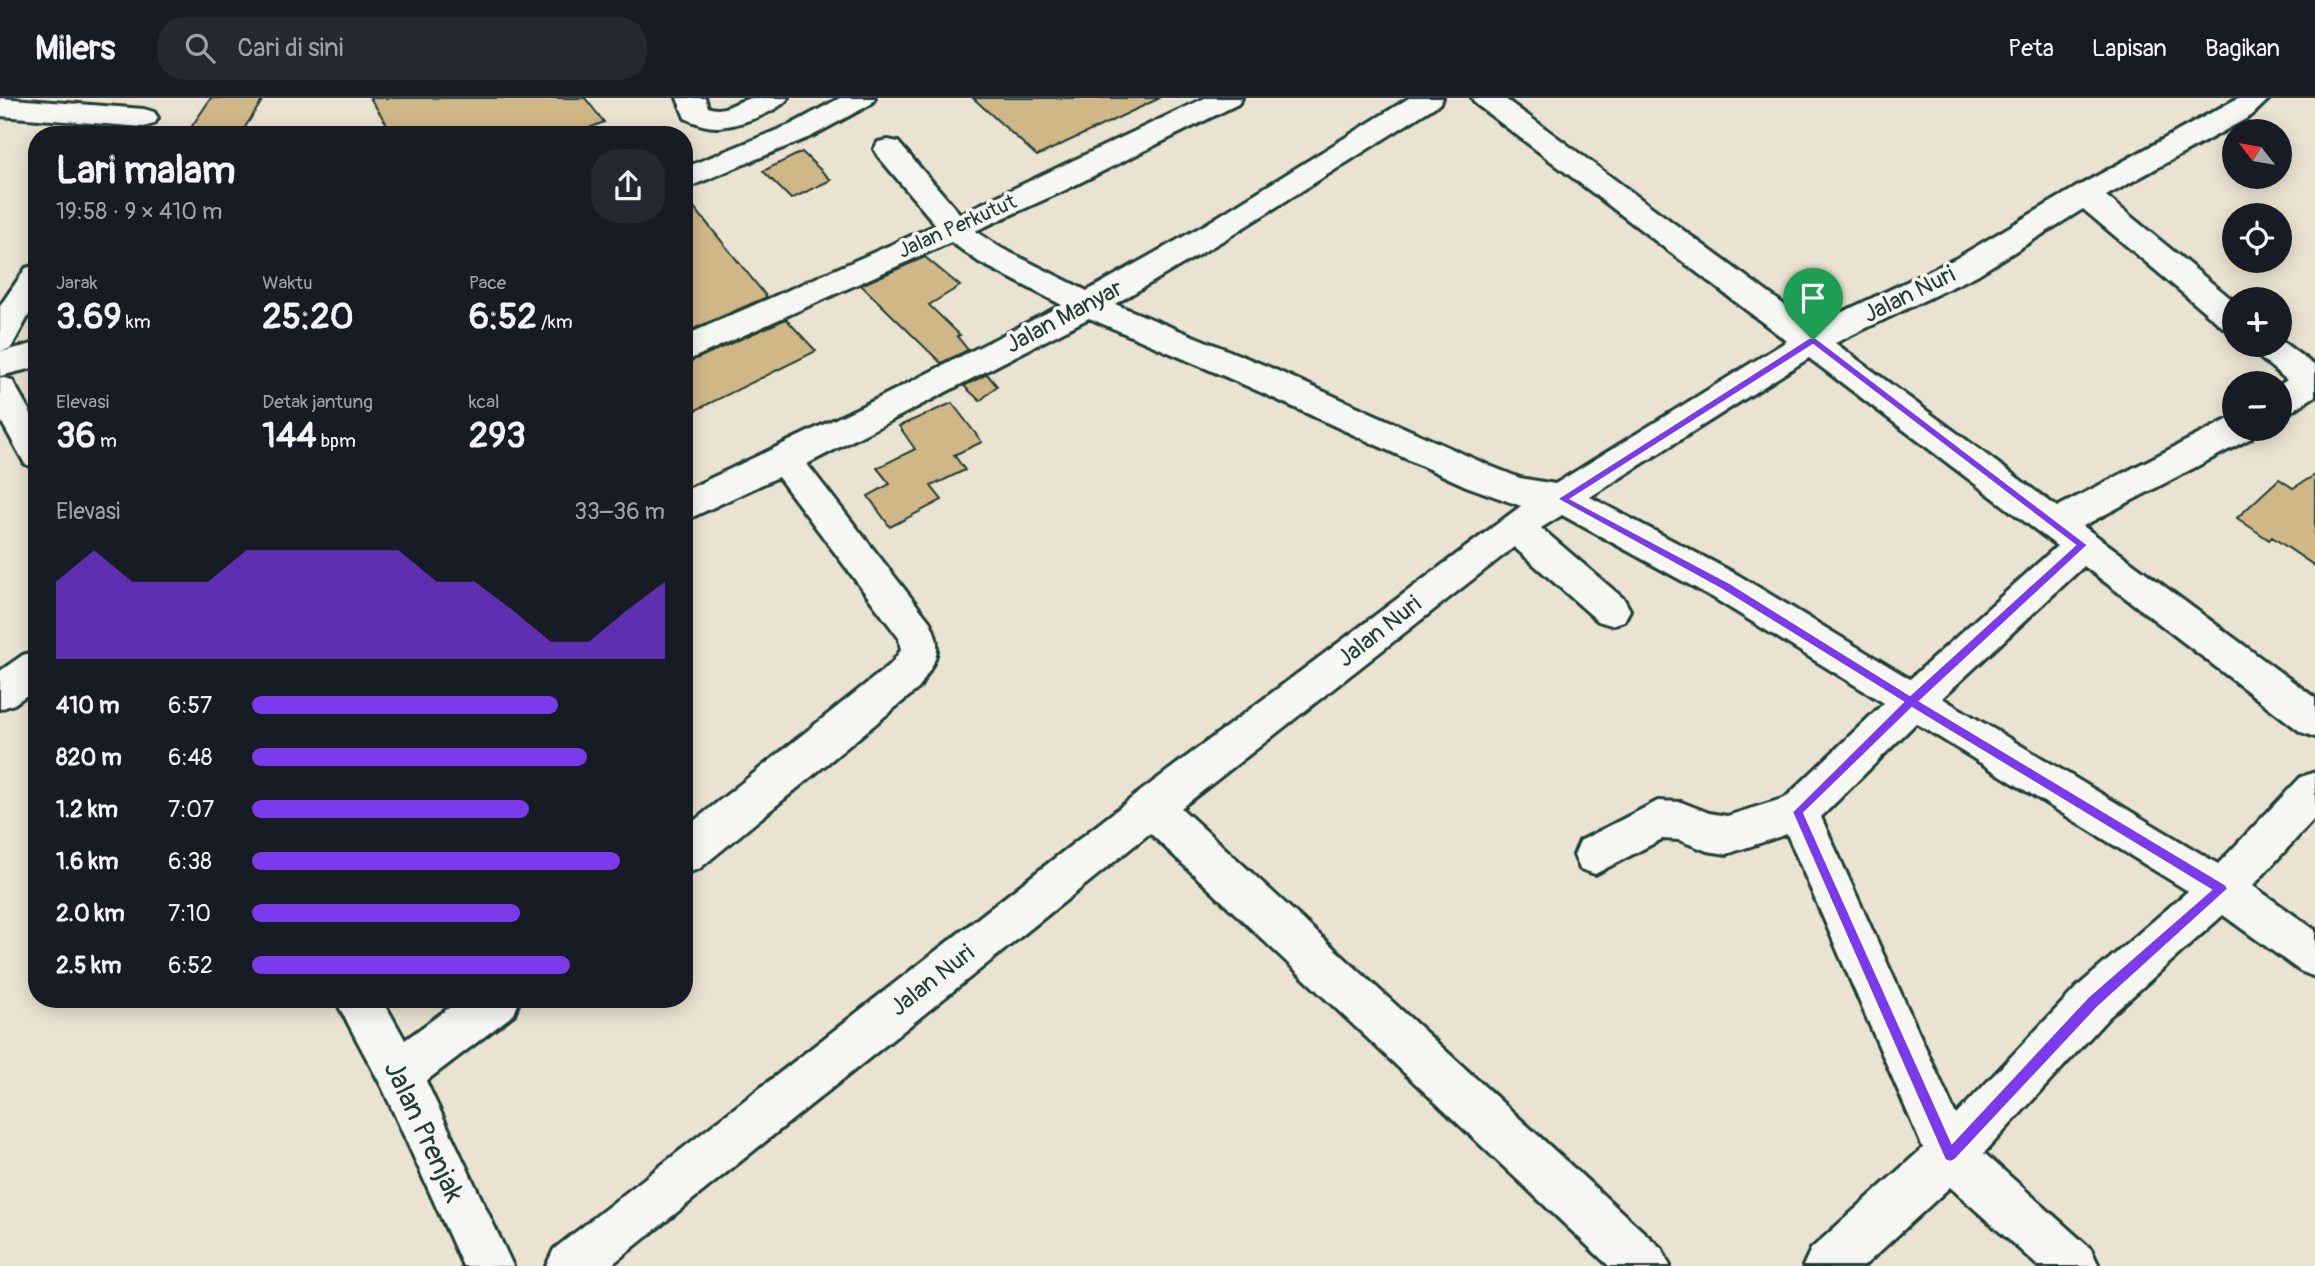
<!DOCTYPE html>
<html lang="id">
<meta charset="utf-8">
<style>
:root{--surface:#171b24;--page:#242831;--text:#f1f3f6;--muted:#9ea1a6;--line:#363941;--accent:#7c3aed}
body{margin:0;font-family:Pangolin,sans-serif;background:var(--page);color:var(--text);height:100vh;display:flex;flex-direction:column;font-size:26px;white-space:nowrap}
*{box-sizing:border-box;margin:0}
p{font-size:23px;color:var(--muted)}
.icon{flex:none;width:38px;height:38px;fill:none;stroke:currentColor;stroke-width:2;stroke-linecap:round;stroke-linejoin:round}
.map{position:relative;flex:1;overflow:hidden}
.sheet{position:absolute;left:28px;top:28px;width:665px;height:882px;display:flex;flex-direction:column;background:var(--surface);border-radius:28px;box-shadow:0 4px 18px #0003}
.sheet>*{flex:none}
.needle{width:46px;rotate:301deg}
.tools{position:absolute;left:2222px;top:21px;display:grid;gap:14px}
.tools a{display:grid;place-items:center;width:70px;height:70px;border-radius:50%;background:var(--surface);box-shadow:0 4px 18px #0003;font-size:35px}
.pin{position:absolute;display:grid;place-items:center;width:60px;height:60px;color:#fff;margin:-72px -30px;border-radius:50% 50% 50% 0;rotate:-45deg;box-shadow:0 0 7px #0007}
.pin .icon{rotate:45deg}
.round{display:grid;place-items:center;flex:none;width:74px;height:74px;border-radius:28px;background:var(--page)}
.summary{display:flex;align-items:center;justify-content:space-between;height:119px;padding:0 28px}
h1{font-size:38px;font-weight:700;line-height:52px}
.metrics{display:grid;grid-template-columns:repeat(3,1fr);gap:10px;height:119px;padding:7px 28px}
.metrics div{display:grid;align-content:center}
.metrics b{font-size:35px;font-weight:700}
.metrics small{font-size:19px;font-weight:400}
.metrics p{font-size:19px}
.chart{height:196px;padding:14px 28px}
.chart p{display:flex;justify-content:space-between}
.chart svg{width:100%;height:126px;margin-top:7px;fill:var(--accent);opacity:.7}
ul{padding:0 28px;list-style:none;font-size:23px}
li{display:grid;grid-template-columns:112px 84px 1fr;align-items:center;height:52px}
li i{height:18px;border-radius:9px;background:var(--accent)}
header{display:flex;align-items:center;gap:42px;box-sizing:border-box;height:98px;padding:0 35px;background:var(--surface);border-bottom:2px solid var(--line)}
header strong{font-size:33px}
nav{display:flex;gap:38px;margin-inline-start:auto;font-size:24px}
.search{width:490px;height:63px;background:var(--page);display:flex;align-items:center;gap:18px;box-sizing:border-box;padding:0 24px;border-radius:28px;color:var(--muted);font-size:26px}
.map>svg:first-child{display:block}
.building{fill:#d0b787;stroke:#1f3d34;stroke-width:2}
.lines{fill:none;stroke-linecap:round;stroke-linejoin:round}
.minor-casing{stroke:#1f3d34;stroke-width:6}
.minor{fill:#f6f6f2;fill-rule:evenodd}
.route{fill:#7c3aed;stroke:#fff;stroke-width:2;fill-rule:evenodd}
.labels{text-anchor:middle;stroke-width:7;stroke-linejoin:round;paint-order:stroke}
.far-street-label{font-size:21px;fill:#1f3d34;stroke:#f6f6f2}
.street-label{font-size:24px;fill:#1f3d34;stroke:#f6f6f2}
.near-street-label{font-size:28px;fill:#1f3d34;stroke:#f6f6f2}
</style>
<header>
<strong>Milers</strong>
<div class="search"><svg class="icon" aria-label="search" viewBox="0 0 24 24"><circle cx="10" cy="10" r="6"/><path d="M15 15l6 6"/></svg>Cari di sini</div>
<nav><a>Peta</a><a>Lapisan</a><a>Bagikan</a></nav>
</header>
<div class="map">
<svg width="2315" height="1168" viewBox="0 0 2315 1168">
<rect width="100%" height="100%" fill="#ebe3d2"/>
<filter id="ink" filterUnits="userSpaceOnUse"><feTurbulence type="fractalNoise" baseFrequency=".0143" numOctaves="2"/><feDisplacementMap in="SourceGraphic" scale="14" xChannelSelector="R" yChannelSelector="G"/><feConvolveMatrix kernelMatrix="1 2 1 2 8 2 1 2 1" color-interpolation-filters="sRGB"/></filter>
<g filter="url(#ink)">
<path class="building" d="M211 0H264L240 37H186Z
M370 0H585L604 24 572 37H394Z
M973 0H1160L1037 58Z
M802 54 831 82 791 101 763 73Z
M684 97 767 199 684 235Z
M925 159 960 188 929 207 960 237 957 238 968 252 941 265 861 187Z
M786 221 816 253 684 318V266Z
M987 276 997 288 980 303 964 288Z
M952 305 982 344 954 357 965 372 931 388 942 402 890 429 868 398 890 386 877 370 915 351 899 328Z
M2315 377V468L2272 439 2269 442 2237 420 2279 381 2293 390Z"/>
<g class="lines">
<g class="minor-casing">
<path id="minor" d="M0 0 144 11 154 14 158 20 154 26 144 29 0 18Z
M677 0H705L708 9C725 16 736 2 752 0 764 0 776 0 788 0 779 14 735 29 717 29 706 29 695 25 685 20Z
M840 0H875L871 6 812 38 684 91V70L792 26Z
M1205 0H1242L1238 6 1061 94 975 133 1001 150 1087 193 1206 126 1409 0H1443L1439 6 1227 140 1115 206 1271 270 1490 368 1520 380 1555 386 1787 243 1476 6 1472 0H1504L1813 228 1955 161 2075 90 2238 0H2270L2251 18 2106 98 2235 204V233L2224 230 2083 111 1977 177 1835 245 2057 409 2227 322 2235 320V331H2256L2251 340 2083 428 2315 600V639L2301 634 2084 468 1942 600 2218 766 2301 679 2315 674V720L2253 788 2315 832V879L2300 873 2223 817 2109 919 1984 1055 2091 1151 2099 1168H2038L1950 1089 1864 1168H1803L1811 1151 1923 1050 1787 736 1727 756 1707 753 1679 742 1662 741 1595 776 1580 771 1574 757 1580 743 1658 703 1681 704 1709 715 1727 718 1785 700 1884 605 1712 499 1562 417 1541 430 1624 501 1630 512 1624 523 1611 527 1598 523 1514 449 1181 710 1662 1151 1670 1168H1609L1150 735 610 1168H546L554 1151 1137 696 1521 408 1466 388 1247 288 1089 220 807 366 930 524C945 554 934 564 919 590L699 771 684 776V731L891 566 901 552 899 540 778 379 684 423V393L875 302 1062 207 979 164 951 144 684 264V238L936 127 878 58 874 51 878 44 888 42 898 44 960 116ZM1809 260 2057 448 1910 581 1738 477 1590 399ZM1916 625 2188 793 2077 889 1956 1017 1821 719Z
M37 167V202L11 250 0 254V208L26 170Z
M2280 242 2315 268V298L2292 313 2280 316V287L2287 282 2254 255 2249 247H2280Z
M37 245V269L0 278V254Z
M0 279 12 282 37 326V370L25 366 0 321Z
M37 553V590L14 606 0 611V573L23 557Z
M335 901H382L405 942 461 901H520L514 916 426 983 513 1168H463L383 991Z"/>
</g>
<use href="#minor" class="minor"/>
</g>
</g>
<path class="route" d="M1809 240H1816L2088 447 1920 603 2226 787 2228 791 2098 909 1955 1062 1950 1064 1945 1062 1792 714 1903 604 1721 491 1557 401ZM1813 247 2075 447 1910 597 1728 484 1571 401ZM1912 610 2211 792 2088 899 1952 1045 1804 715Z"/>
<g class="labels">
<g class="far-street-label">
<text transform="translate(957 128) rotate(-24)" y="7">Jalan Perkutut</text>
</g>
<g class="street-label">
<text transform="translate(1909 196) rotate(-26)" y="8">Jalan Nuri</text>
<text transform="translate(1064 218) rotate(-28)" y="8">Jalan Manyar</text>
<text transform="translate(1379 533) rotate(-38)" y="8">Jalan Nuri</text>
<text transform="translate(932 882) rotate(-38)" y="8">Jalan Nuri</text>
</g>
<g class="near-street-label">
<text transform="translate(425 1033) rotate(65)" y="10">Jalan Prenjak</text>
</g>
</g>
</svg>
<div class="tools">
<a><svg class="needle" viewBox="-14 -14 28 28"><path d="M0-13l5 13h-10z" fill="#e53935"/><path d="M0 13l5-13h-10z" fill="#9ea1a6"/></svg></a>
<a><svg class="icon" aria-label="locate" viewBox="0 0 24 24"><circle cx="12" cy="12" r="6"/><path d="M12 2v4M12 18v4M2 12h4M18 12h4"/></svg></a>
<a>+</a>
<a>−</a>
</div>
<div class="pin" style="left:1813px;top:242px;background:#1e9e55"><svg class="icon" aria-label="arrive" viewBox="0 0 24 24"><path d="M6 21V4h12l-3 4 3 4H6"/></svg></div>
<section class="sheet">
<div class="summary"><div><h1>Lari malam</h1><p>19:58 · 9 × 410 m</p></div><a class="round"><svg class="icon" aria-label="share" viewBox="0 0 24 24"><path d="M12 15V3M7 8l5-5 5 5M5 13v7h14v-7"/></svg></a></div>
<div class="metrics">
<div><p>Jarak</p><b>3.69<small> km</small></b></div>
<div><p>Waktu</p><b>25:20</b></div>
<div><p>Pace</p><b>6:52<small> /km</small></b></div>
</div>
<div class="metrics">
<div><p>Elevasi</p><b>36<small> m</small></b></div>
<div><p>Detak jantung</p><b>144<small> bpm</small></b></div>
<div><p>kcal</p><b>293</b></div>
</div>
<div class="chart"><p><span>Elevasi</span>33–36 m</p>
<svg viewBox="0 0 160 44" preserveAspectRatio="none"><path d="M0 44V17L10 6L20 17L30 17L40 17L50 6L60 6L70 6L80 6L90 6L100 17L110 17L120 27L130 38L140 38L150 27L160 17V44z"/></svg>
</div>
<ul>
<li><b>410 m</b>6:57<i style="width:74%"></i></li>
<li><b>820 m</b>6:48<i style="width:81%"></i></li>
<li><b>1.2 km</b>7:07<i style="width:67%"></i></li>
<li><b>1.6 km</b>6:38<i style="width:89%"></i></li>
<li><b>2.0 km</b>7:10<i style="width:65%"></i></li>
<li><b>2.5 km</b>6:52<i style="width:77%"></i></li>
</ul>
</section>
</div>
